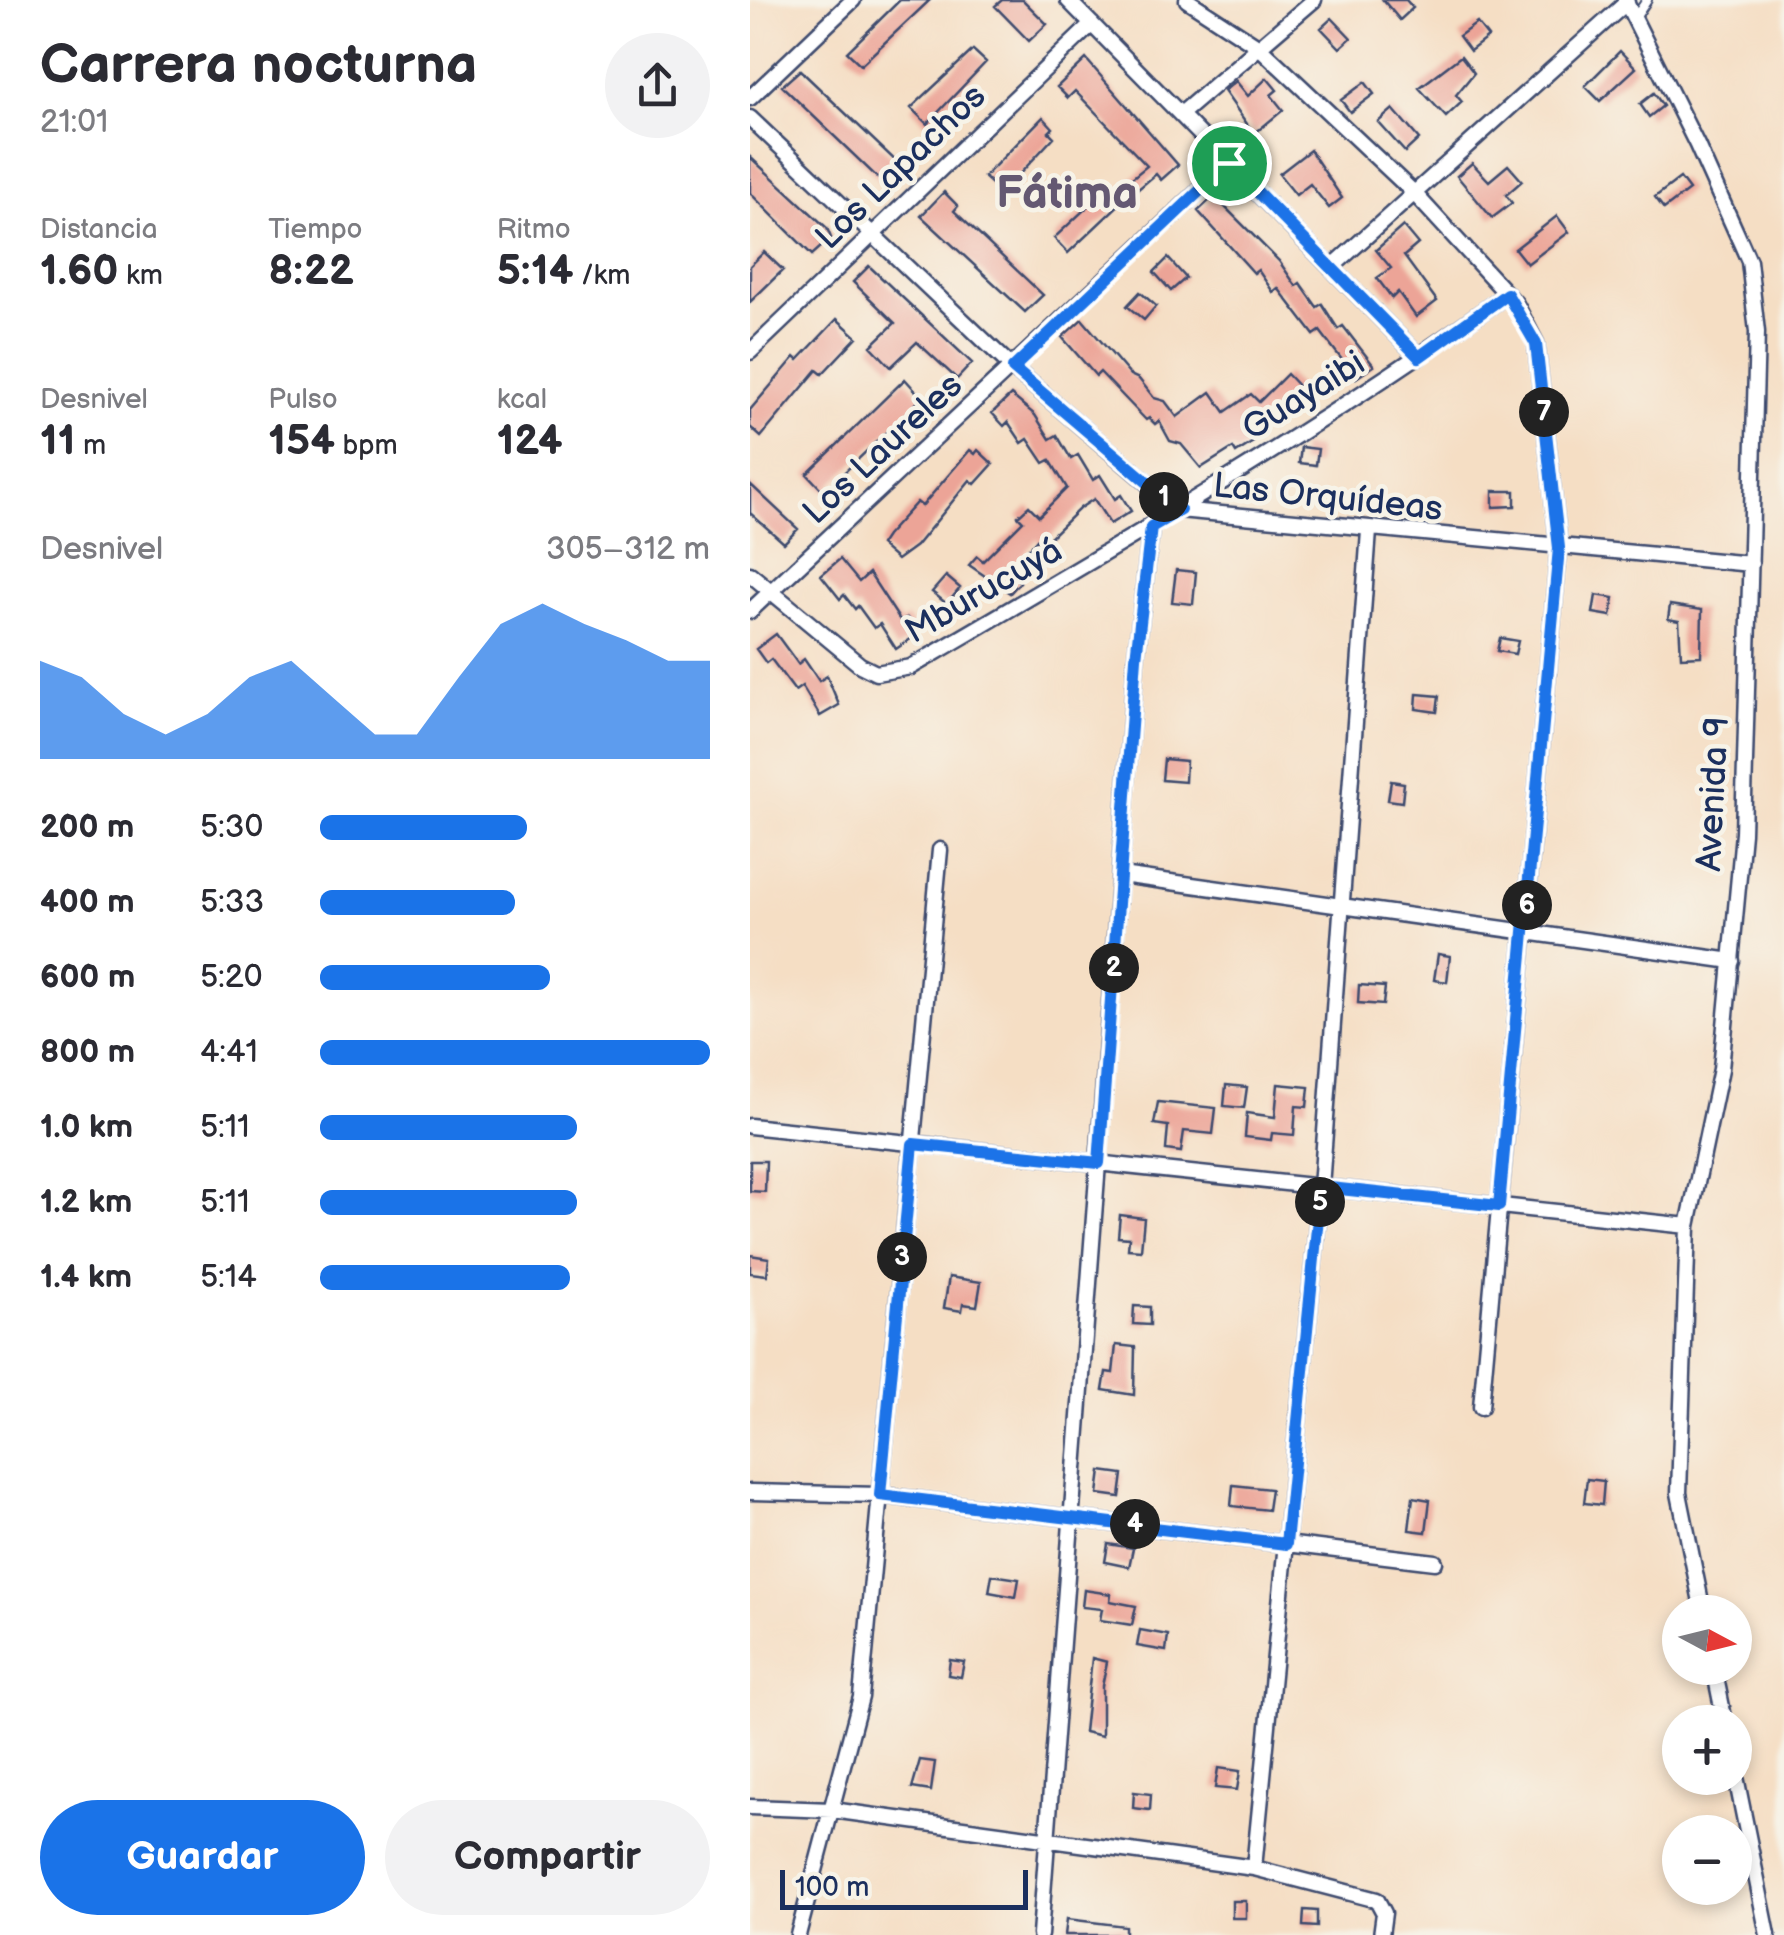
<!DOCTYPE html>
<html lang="es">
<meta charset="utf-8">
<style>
:root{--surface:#fff;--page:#f2f2f3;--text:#2b2b33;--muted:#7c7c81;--accent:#1a73e8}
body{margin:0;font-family:"Balsamiq Sans",sans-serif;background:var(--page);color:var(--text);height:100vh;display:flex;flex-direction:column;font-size:38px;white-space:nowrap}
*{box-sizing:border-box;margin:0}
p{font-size:32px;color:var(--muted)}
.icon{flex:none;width:55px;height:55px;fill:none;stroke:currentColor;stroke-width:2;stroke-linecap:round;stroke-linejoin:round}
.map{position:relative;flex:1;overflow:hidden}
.sheet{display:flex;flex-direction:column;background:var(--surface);width:750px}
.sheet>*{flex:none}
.needle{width:65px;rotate:97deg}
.buttons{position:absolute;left:912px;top:1595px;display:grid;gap:20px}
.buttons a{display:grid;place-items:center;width:90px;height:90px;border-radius:50%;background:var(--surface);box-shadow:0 5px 15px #0003;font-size:50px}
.scale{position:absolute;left:30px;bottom:25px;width:248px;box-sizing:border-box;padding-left:10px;border:5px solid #1b2f5e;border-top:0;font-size:28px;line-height:35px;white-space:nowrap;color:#1b2f5e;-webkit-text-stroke:8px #f7f3e8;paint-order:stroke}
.pin{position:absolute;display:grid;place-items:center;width:85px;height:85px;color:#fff;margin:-42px;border:5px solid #fff;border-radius:50%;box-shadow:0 2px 10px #0007}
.km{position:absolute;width:50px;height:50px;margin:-25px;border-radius:50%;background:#222;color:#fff;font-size:28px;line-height:50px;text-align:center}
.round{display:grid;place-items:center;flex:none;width:105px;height:105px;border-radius:52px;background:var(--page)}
.headline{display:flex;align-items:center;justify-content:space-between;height:170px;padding:0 40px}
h1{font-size:55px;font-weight:700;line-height:75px}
.metrics{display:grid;grid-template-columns:repeat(3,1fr);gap:15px;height:170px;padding:10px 40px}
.metrics div{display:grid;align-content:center}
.metrics b{font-size:42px;font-weight:700}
.metrics small{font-size:28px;font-weight:400}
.metrics p{font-size:28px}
.chart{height:280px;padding:20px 40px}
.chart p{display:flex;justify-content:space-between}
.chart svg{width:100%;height:180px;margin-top:10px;fill:var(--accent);opacity:.7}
.button{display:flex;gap:20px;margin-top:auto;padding:20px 40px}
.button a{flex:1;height:115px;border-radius:60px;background:var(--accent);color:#fff;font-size:40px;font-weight:700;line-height:115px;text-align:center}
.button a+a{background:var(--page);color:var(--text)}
ul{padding:0 40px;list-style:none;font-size:32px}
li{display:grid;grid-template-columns:160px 120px 1fr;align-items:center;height:75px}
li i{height:25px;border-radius:12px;background:var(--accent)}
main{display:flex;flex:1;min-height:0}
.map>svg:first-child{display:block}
.building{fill:#eca497}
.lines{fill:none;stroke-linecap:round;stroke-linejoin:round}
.service-casing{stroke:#3c496d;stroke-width:12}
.minor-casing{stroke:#3c496d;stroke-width:19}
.service{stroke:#fff;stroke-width:8}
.minor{stroke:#fff;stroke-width:14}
.route-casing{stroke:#fff;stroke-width:20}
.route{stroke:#1a73e8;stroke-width:12}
.labels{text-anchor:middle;stroke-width:9;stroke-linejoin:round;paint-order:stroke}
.street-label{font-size:35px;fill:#1b2f5e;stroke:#f7f3e8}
.district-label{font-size:45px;font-weight:bold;fill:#645872;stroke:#f7f3e8}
</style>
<main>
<section class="sheet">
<div class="headline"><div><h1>Carrera nocturna</h1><p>21:01</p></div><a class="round"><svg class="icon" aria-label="share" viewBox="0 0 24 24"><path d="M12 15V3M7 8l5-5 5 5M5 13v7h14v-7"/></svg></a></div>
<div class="metrics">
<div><p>Distancia</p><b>1.60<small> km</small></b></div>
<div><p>Tiempo</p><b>8:22</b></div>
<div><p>Ritmo</p><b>5:14<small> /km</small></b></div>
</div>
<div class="metrics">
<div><p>Desnivel</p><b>11<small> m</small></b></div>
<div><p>Pulso</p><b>154<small> bpm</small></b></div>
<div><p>kcal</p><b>124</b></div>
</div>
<div class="chart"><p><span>Desnivel</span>305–312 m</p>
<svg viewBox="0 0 160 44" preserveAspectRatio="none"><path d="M0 44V20L10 24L20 33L30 38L40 33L50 24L60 20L70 29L80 38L90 38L100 24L110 11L120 6L130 11L140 15L150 20L160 20V44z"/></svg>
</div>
<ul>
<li><b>200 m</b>5:30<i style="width:53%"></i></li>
<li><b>400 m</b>5:33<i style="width:50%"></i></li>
<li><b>600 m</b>5:20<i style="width:59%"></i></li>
<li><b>800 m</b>4:41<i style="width:100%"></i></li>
<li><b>1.0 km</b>5:11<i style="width:66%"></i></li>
<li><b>1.2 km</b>5:11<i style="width:66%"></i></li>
<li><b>1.4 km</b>5:14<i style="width:64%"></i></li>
</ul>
<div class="button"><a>Guardar</a><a>Compartir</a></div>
</section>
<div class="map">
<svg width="1034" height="1935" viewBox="0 0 1034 1935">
<rect width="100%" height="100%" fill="#f7f3e8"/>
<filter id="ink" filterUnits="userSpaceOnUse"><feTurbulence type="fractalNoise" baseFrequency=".01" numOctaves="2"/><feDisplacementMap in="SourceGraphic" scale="20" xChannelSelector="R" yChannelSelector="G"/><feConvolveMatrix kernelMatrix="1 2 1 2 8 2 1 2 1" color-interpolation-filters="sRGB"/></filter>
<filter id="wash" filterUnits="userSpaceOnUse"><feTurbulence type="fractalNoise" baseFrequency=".0048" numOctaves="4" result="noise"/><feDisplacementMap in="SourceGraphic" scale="40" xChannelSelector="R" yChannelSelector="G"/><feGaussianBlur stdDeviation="2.25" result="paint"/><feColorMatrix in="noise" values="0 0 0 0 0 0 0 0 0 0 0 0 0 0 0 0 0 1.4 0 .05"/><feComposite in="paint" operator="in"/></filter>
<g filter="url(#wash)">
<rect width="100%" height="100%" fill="#f5dec4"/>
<g id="blocks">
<path class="building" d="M150 0H180L111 65 97 52Z
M252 0H273L297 24 279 41 245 6Z
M633 0H656L663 8 650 20Z
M582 18 601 38 590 48 571 28Z
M727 23 738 37 720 51 709 36Z
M223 50 236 62 177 124 161 108Z
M870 51 886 68 850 101 835 86Z
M711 56 724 73 706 95 712 102 696 117 669 88Z
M336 59 428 165 411 180 406 174 380 196 372 186 397 166 325 91 318 98 307 87Z
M50 70 150 165 132 182 32 86Z
M517 78 527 90 521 95 533 110 504 134 474 91 486 81 498 96Z
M615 82 624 94 600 112 591 100Z
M904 93 913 106 899 117 890 104Z
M643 109 669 139 655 152 628 122Z
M293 117 303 128 299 132 304 137 252 193 234 177Z
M560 150 592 198 579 208 560 184 546 195 529 174Z
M0 157 77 228 81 238 62 255 0 193Z
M722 163 739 181 758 165 772 181 756 195 762 203 742 218 707 176Z
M930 178 939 190 914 209 905 197Z
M362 184 376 198 318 253 304 238Z
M194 192 208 206 204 211 293 295 275 312 171 216Z
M464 196 529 261 546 286 550 283 567 307 572 304 588 329 593 326 624 366 606 378 570 331 564 335 528 288 523 292 508 270 504 273 448 211Z
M807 216 819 232 777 264 765 249Z
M653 226 668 244 654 256 687 301 666 317 648 292 642 298 627 278 641 268 626 250Z
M14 252 33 270 0 302V266Z
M418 258 436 278 421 291 404 272Z
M119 266 222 363 207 379 167 342 141 367 121 346 145 323 103 282Z
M390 292 406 306 394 320 377 306Z
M87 319 107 337 72 374 67 370 11 437 0 427V410L45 357 48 360Z
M332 319 380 375 389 379 404 398 415 401 427 417 461 392 475 412 501 394 509 402 537 374 553 391 538 406 532 400 498 434 503 442 486 453 483 448 451 468 431 444 420 441 409 421 405 424 399 418 396 420 350 372 346 376 312 337Z
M155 379 172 398 74 492 57 474Z
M261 395 285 415 300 439 307 435 321 459 328 455 343 480 350 475 365 499 371 495 381 511 360 524 344 499 330 508 292 545 287 539 258 572 270 582 260 593 219 565 227 556 233 561 273 521 268 516 279 506 289 516 317 488 300 460 294 463 278 439 272 443 258 422 254 426 242 413Z
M551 447 568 449 566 465 549 463Z
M220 450 225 454 228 450 243 464 225 484 220 480 166 546 147 560 130 545 136 536 167 502 172 506Z
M0 484 48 529 34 543 0 513Z
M743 491H765V506L743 507Z
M90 559 109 582 119 573 151 622 157 618 168 634 146 649 130 624 124 628 108 606 105 609 94 595 90 599 71 575Z
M426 570 446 572 443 604 422 602Z
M196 576 210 588 197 604 182 592Z
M846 595 864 598 861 616 843 613Z
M920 605 952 610 951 656 931 657 929 621 918 619Z
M26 634 48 664 54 659 69 681 77 676 89 705 70 716 52 686 45 691 21 659 16 663 6 649Z
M750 638 768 641 765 654 747 651Z
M667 694 689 696 687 712 666 709Z
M414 759 436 761 435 782 412 780Z
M641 781 654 783 652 802 638 800Z
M688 954 700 956 697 982 684 980Z
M609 985 635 987 633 1005 608 1003Z
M528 1084 559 1087 557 1107 546 1106 544 1135 522 1133 521 1140 495 1137 497 1113 525 1117Z
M476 1085 497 1087 494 1108 474 1106Z
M408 1102 466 1108 463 1134 434 1131 431 1152 416 1150 418 1126 404 1124Z
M0 1161H16L15 1192 0 1191Z
M370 1215 394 1218 391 1250 378 1249 379 1238 368 1237Z
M0 1255 19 1258 17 1275 0 1273Z
M199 1277 231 1282 227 1306 213 1304 212 1311 194 1308Z
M384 1306 400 1307V1325L383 1324Z
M366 1345 385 1347 384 1395 353 1390 356 1372 363 1373Z
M351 1471 373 1474 370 1497 348 1494Z
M837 1479 854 1481 852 1505 834 1503Z
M483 1485 521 1489 518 1510 481 1506Z
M663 1497 680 1500 676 1532 659 1530Z
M358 1544 383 1548 379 1567 355 1562Z
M242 1575 269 1579 266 1597 239 1592Z
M334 1590 361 1594 360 1601 386 1606 382 1625 350 1620 352 1609 332 1607Z
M390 1630 418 1635 416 1651 387 1646Z
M342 1658 357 1662 352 1686V1736L334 1732Z
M200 1660 214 1662 211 1677 198 1675Z
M170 1760 185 1762 181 1791 162 1788Z
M468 1768 490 1771 487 1790 465 1788Z
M384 1792 401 1794 400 1810 383 1808Z
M482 1901H496V1918H482Z
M554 1910 567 1911V1927L553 1926Z
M317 1919 375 1926V1935H315Z"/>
</g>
</g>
<g filter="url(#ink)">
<use href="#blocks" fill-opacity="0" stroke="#3c496d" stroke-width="2.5"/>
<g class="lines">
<g class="service-casing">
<path id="service" d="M885 18 897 0"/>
</g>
<g class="minor-casing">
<path id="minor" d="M318 0 669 357
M437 0 509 47 663 192 766 304 786 343 809 548 731 1407
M875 0 947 145 999 261 1007 332 993 833 971 1069 938 1226 929 1493 953 1612
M0 98 103 0
M431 114 564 0
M0 118 263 368 429 510 1001 564
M581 268 877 2
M0 352 342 24
M0 574 110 665 126 673 161 667C363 549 566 431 757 294
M0 611 479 163
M371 875 982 961
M0 1126 938 1226
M0 1492 130 1495 685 1562
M964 1668 975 1722
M985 1772 1018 1935
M0 1807 82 1810 504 1868 627 1900 634 1913 631 1935
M504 1868 571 1187 619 531
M48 1935 111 1697 190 850
M290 1935 386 658 401 527"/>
</g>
<use href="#service" class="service"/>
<use href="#minor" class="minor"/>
</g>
</g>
<g class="lines" filter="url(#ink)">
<g class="route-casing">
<path id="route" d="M479 163 669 357 757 294 786 344 809 548 749 1206 571 1187 536 1544 130 1495 163 1144 349 1163 386 658 401 527 430 510 263 368Z"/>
</g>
<use href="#route" class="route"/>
</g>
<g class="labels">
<g class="street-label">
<text transform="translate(150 166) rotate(-44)" y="12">Los Lapachos</text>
<text transform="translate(553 395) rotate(-32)" y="12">Guayaibi</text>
<text transform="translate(132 448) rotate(-43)" y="12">Los Laureles</text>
<text transform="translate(578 496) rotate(6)" y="12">Las Orquídeas</text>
<text transform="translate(233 590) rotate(-30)" y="12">Mburucuyá</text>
<text transform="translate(962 794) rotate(-87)" y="12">Avenida 9</text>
</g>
<g class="district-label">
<text x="317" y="208">Fátima</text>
</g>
</g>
</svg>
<div class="buttons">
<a><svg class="needle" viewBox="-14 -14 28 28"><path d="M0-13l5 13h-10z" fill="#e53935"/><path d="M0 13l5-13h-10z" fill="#7c7c81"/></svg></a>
<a>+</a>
<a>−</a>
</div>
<div class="scale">100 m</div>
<div class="pin" style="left:479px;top:163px;background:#1e9e55"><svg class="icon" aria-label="arrive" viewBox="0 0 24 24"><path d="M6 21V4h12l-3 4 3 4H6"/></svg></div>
<b class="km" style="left:414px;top:497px">1</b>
<b class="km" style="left:364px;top:968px">2</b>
<b class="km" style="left:152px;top:1257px">3</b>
<b class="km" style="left:385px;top:1524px">4</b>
<b class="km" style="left:570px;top:1202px">5</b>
<b class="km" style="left:777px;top:905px">6</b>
<b class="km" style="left:794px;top:412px">7</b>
</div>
</main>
